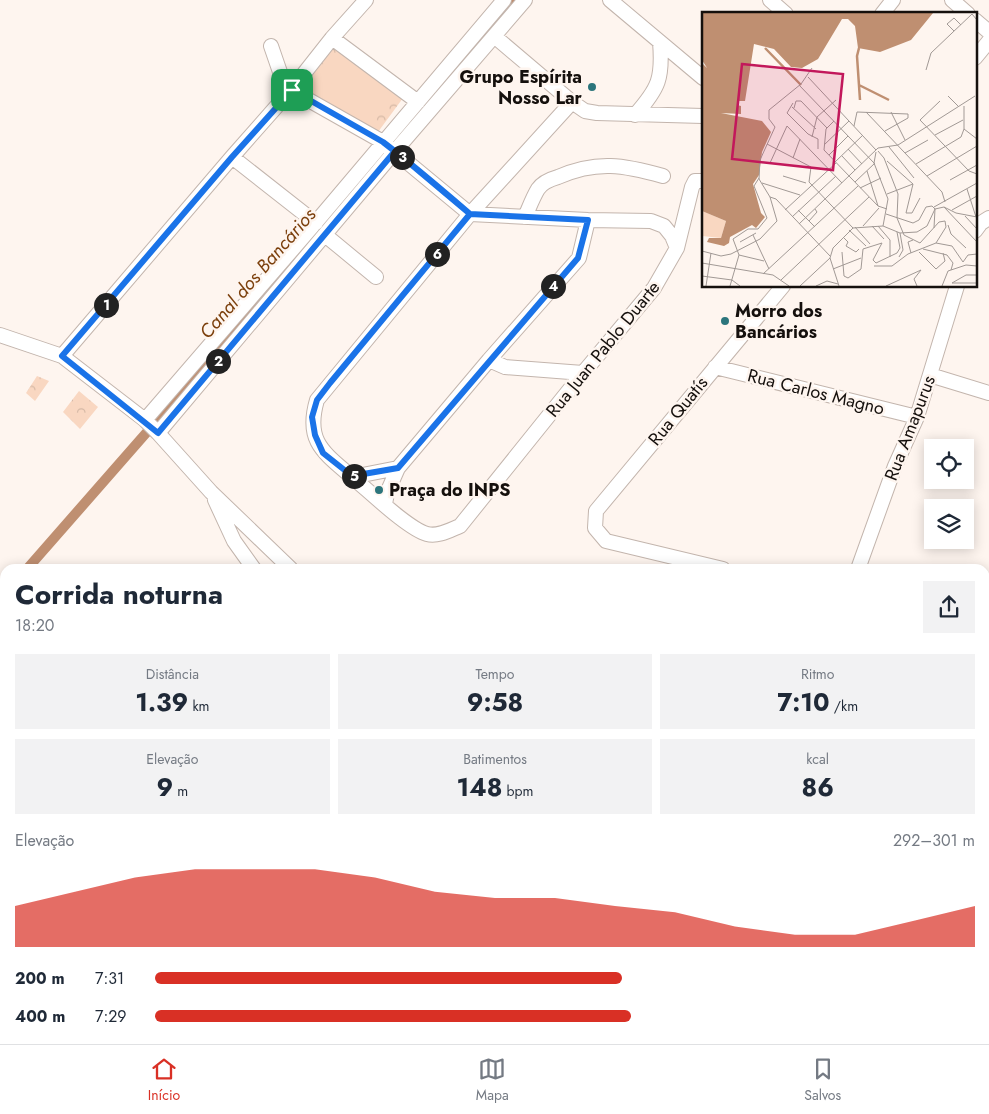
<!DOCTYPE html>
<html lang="pt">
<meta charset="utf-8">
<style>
:root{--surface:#fff;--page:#f2f2f3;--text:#1f2937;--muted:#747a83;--line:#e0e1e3;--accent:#d93025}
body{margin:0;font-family:Jost,sans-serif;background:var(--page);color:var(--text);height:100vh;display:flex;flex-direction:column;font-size:19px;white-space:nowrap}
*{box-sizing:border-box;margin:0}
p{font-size:16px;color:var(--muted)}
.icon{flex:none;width:28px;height:28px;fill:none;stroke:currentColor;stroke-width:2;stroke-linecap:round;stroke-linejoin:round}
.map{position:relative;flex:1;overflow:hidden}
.sheet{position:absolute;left:0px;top:564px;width:990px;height:481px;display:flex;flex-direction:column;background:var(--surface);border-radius:15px 15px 0 0;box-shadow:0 2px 12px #0003}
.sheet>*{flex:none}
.controls{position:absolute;left:924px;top:439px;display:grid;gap:10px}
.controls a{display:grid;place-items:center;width:50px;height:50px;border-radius:0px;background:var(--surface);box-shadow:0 2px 12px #0003;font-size:25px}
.pin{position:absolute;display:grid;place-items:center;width:42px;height:42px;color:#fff;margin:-21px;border-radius:10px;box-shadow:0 2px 8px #0006}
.km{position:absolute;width:25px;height:25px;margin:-12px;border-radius:50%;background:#222;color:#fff;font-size:14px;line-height:25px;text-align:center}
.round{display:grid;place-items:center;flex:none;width:52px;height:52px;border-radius:0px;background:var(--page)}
.head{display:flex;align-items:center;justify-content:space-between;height:85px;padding:0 15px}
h1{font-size:28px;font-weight:700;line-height:38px}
.metrics{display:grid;grid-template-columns:repeat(3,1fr);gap:8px;height:85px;padding:5px 15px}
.metrics div{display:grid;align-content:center;border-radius:0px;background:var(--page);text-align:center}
.metrics b{font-size:25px;font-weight:700}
.metrics small{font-size:14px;font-weight:400}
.metrics p{font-size:14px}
.chart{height:140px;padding:10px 15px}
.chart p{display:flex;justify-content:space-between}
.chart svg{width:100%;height:90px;margin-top:5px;fill:var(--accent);opacity:.7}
ul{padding:0 15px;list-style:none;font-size:16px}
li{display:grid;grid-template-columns:80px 60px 1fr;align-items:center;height:38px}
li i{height:12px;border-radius:6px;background:var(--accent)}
.dock{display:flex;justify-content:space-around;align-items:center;height:70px;border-top:1px solid var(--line);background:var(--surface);font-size:14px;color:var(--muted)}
.dock a{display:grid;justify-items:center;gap:2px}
.dock .current{color:var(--accent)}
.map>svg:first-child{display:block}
.forest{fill:url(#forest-crowns)}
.pitch{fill:#f9d7c1}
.water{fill:url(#water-ripples);stroke:#8c6953}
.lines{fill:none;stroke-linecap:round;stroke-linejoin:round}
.canal{stroke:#bf8f71;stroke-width:10}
.minor-casing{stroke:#c3b5ad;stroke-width:16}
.minor{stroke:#fff;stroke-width:14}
.route-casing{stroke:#fff;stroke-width:10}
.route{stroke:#1a73e8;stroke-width:6}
.poi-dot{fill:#2c757c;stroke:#fef5ef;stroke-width:2}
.labels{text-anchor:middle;stroke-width:5;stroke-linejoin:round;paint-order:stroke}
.poi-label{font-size:18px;font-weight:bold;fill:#15100d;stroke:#fef5ef;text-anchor:start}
.street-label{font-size:18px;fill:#15100d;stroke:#fef5ef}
.water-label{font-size:19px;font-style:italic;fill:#7c400d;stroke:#fef5ef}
.inset-river{fill:none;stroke:#bf8f71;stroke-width:2.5}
.inset-road{fill:none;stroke:#a19995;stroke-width:1}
.view{fill:#c2185b;fill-opacity:0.15;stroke:#c2185b;stroke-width:2.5}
.inset-edge{fill:none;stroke:#15100d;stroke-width:2.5}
</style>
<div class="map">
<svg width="989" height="1044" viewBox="0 0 989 1044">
<defs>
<pattern id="forest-crowns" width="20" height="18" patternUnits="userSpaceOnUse" patternTransform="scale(1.25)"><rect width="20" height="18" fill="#f9d7c1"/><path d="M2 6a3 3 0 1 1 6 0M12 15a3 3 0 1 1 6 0" fill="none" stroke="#d5b8a5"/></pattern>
<pattern id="water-ripples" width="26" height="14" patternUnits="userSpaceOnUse" patternTransform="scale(1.25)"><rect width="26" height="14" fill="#bf8f71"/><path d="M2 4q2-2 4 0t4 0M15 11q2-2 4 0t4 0" fill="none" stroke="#9a735b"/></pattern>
</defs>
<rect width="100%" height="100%" fill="#fef5ef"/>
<path class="forest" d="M335 46 403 98 378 132 303 88Z
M37 376 49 381 35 401 26 393Z
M79 391 98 407 80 429 63 412Z"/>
<path class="pitch" d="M337 51 395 94 370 126 308 90Z"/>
<path class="water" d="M985 772H989V1044H541V1040H985Z
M0 952H5V1040H384V1044H0Z
M435 1040H523V1044H434Z"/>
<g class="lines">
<path class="canal" d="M425 104 513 0
M27 569 154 424 323 224
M0 599 5 594"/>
<g class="minor-casing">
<path id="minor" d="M610 0 703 78
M770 0 786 14
M952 0 968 14
M882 14 893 0
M975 20 989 32
M494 36 572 102 585 111 597 113 703 116
M332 38 418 102
M271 46 281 75 291 90 383 142 470 214 588 220 651 221 664 226 672 236 677 248
M975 58 989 41
M635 115C659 88 663 78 660 42
M232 157 316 223
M525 217C529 208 533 197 538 189 542 183 551 179 558 177 597 160 624 165 663 176
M975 231 981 223 989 218
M325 235 376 277
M0 335 62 356 145 420 158 433 211 492 291 569
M62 356 232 157 291 90 332 38 366 0
M489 360 505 367 583 373
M715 367 917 417
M930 375 989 393
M145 420 317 221 504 0
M158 433 395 151 525 0
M398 468 352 477C323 452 305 441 317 400L470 214 572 102
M352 477C368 490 408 529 427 534 438 537 450 530 460 526L583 373 654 288 677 248 692 187 695 181H703
M215 500 234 541 254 569
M385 504 387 493 398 468 489 360 579 258 588 220
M723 569 606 541 595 528 596 511 783 286
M858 569 895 466 917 417 957 286
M985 613 989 614
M985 645 989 646
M985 758H989"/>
</g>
<use href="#minor" class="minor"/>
</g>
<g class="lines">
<g class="route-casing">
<path id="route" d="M292 90 232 157 62 356 158 433 395 151 470 214 588 220 578 258 398 468 352 476 323 453 315 435 312 417 317 400 330 383 470 214C442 190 413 165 383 142L292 90"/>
</g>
<use href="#route" class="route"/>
</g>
<g class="poi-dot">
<circle cx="592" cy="87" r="5"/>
<circle cx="725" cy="321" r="5"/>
<circle cx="379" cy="490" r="5"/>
</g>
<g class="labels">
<g class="poi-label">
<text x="582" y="83" text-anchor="end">Grupo Espírita<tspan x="582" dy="21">Nosso Lar</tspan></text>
<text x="735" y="317">Morro dos<tspan x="735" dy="21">Bancários</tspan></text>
<text x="389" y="496">Praça do INPS</text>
</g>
<g class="street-label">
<text transform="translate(603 349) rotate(-51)" y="6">Rua Juan Pablo Duarte</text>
<text transform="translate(816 392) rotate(14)" y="6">Rua Carlos Magno</text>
<text transform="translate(678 411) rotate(-51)" y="6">Rua Quatís</text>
<text transform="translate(910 428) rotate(-69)" y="6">Rua Amapurus</text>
</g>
<g class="water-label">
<text transform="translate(257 273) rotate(-49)" y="7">Canal dos Bancários</text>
</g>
</g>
<g transform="translate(702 12)">
<rect width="275" height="275" fill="#fef5ef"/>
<path d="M0 199 24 209 19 226 0 224Z" fill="#f9d7c1"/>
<path d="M0 1H231L209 28 178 40 156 36 153 14 146 7H140L116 47 100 56 89 55 72 37 52 32 43 89H35V93L39 94V102L19 101 60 109 69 120 60 140 57 163 51 172 59 201 63 205 54 216 50 213 28 225 27 231 22 234 5 230 7 226H19L24 209 0 199V51L5 56 0 48Z" fill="#bf8f71"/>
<path class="inset-river" d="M63 36 99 73M157 36 155 44 158 88M157 73 187 88"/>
<path class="inset-road" d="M252 19 245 12 252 6 259 13M224 58 229 41 270 2 275 8M106 65 174 138M97 73 172 151M246 84 257 95M238 89 218 108 267 159 275 162M91 91 85 101 106 122 116 127V137M262 94V117L275 127M90 95 114 117M92 96 94 89H99L125 116M164 100 240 180 243 190M189 100 203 128M132 109 124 117 122 138 176 194 185 197M152 114 155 100 206 102V106L183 119M233 123 261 108M110 125 115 105 134 88M65 132 109 155 107 170 151 216M122 133 147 109M187 135 212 166M146 137 160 152M176 139 182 146 196 182 195 206 202 223 218 231 237 210 243 209 244 215 234 231M174 140 172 151 186 187 181 214M203 141 226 128M127 143 146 124M140 144 153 158M91 146 98 127M185 149 211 172 204 201H210L218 186M133 150 161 123M68 151 85 114 140 171M214 152 259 125 262 117M165 159 176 194M81 164 104 171M225 164 275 134M248 168 275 153M153 170 173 151M60 171 98 183M158 176 179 166M265 177 274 205M185 182 211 172M68 185 74 187 128 244M232 195 275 171M242 195 275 230M83 198 134 151M96 198 113 215M250 198 275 184M184 202 211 211 217 208 224 195 230 194 233 197 232 216M263 204 275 217M90 205 134 164M107 209 115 200 113 197M97 212 176 136 196 133 273 84M246 213 249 222 264 236M161 214 177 196M170 214 182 227M176 214 188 228V245M153 215 168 232M147 218 164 234M51 223 67 257M141 225 146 230 144 234 154 240 157 237M38 230 54 221M221 237 245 243 251 251 249 258M0 239 19 244 29 242 58 227 75 209 68 185 57 167 58 148 73 115 67 107V98L99 72 110 56M140 240 142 264 146 266 159 257 161 237 180 231 171 248 174 251 195 241 198 236 195 220M217 240 234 257 243 249 241 241M209 241 206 230 211 228M37 243 62 249M197 245 201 238 198 221M128 246 131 236 151 216 181 214 198 221 215 220 225 214 233 197 242 195 254 201 275 205M261 250 266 243 275 242M0 251 71 263 87 274M172 254H190L206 242 234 231 250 234 261 250M131 257 159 246M61 262 156 174M275 263H264L250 271H275M0 264 30 268 38 274M79 268 167 185M4 274 9 241M28 274 37 243 31 227 46 217H56L65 206 52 174 57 166M98 274 128 246 137 274M114 274 125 269 136 272M184 274 219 258 212 267 215 274M240 274 246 259 264 253 275 254"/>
<path class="view" d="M40 52 141 62 131 158 30 147Z"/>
<rect width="275" height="275" class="inset-edge"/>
</g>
</svg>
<div class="controls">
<a><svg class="icon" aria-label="locate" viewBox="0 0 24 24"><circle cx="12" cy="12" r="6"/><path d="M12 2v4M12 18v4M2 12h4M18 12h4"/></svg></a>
<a><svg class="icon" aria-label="layers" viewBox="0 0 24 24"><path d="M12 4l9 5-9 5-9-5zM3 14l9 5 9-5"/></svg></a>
</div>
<div class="pin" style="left:292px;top:90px;background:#1e9e55"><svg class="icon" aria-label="arrive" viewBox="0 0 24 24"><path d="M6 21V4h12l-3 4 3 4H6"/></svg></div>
<b class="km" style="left:106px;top:305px">1</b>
<b class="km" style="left:218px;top:361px">2</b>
<b class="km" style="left:402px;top:157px">3</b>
<b class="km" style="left:553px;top:286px">4</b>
<b class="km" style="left:354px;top:476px">5</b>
<b class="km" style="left:437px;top:254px">6</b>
<section class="sheet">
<div class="head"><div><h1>Corrida noturna</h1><p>18:20</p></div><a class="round"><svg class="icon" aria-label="share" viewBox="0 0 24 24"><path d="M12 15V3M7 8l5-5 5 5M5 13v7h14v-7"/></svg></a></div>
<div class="metrics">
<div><p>Distância</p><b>1.39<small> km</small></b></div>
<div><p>Tempo</p><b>9:58</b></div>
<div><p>Ritmo</p><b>7:10<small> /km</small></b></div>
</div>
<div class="metrics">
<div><p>Elevação</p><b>9<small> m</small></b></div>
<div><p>Batimentos</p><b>148<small> bpm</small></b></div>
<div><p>kcal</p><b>86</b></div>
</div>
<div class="chart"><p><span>Elevação</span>292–301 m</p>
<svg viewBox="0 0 160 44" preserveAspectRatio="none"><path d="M0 44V24L10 17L20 10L30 6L40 6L50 6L60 10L70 17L80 20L90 20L100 24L110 27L120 34L130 38L140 38L150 31L160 24V44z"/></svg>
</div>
<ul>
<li><b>200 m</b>7:31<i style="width:57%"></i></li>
<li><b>400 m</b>7:29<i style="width:58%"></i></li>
</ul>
</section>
</div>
<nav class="dock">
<a class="current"><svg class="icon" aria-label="home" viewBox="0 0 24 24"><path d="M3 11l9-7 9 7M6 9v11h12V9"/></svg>Início</a>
<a><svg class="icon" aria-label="map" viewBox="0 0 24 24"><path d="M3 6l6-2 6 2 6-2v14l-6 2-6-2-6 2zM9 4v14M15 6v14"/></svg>Mapa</a>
<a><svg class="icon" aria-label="saved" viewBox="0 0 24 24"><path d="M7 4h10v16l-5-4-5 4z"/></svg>Salvos</a>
</nav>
